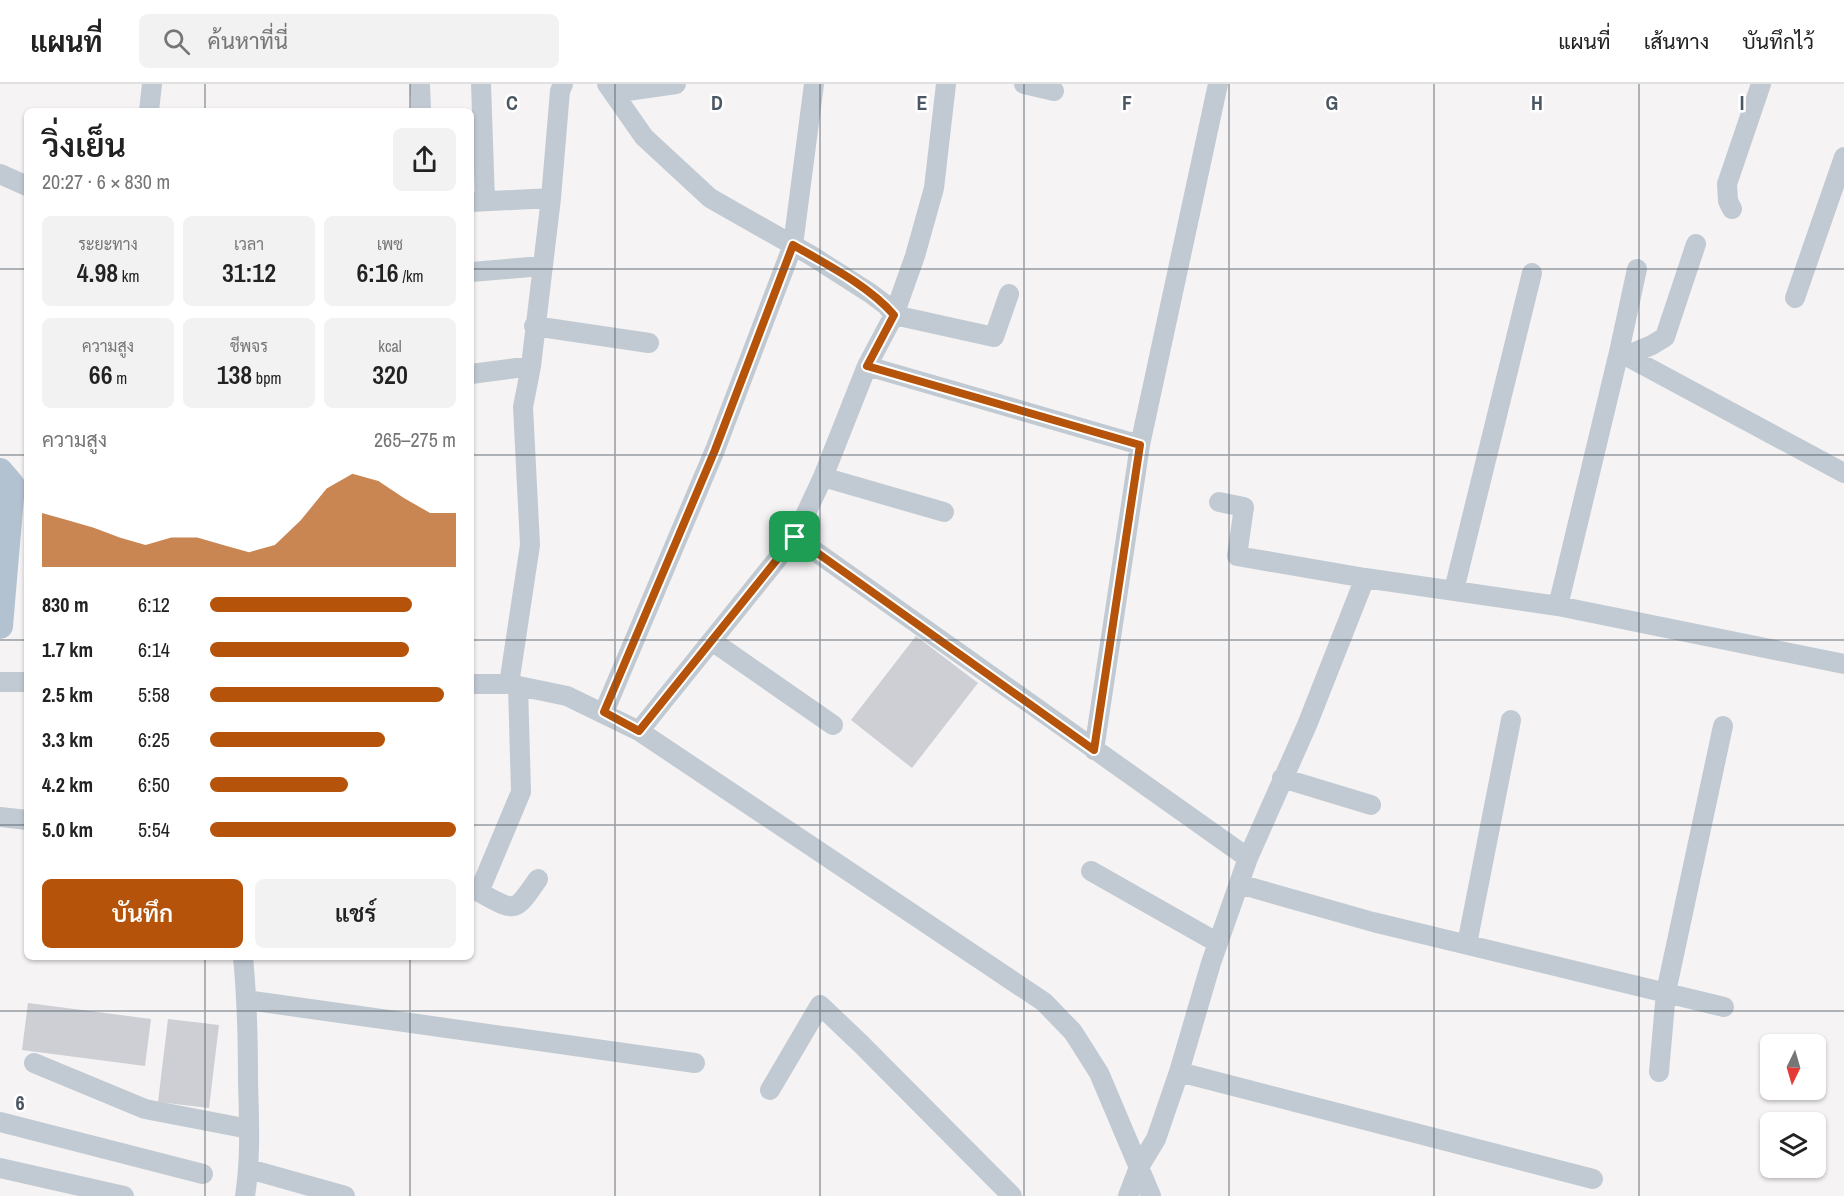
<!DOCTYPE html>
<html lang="th">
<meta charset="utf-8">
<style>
:root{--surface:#fff;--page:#f2f2f2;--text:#222;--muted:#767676;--line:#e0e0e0;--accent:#b45309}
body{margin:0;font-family:"Archivo Narrow",Sarabun,sans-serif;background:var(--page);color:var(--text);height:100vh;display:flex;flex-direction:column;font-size:22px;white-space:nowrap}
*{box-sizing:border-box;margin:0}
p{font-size:20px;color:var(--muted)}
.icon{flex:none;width:33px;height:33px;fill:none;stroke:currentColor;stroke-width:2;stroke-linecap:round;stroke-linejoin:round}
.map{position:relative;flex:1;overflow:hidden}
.details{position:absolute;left:24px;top:24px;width:450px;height:852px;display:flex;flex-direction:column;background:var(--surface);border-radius:9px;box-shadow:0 2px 4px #0004}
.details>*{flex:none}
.needle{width:39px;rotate:185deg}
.controls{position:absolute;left:1760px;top:950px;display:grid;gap:12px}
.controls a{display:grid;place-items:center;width:66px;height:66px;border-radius:9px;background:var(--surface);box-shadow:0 2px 4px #0004;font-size:30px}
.pin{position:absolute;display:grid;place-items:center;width:51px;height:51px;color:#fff;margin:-26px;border-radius:12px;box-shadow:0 3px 9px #0006}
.round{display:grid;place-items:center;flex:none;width:63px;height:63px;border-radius:9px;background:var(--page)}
.overview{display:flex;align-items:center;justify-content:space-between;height:102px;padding:0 18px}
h1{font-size:33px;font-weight:600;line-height:45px}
.metrics{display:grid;grid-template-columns:repeat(3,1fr);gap:9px;height:102px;padding:6px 18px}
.metrics div{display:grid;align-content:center;border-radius:9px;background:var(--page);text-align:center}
.metrics b{font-size:26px;font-weight:600}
.metrics small{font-size:16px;font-weight:400}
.metrics p{font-size:16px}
.chart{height:168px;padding:12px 18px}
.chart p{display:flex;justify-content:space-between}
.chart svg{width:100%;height:108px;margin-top:6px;fill:var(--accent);opacity:.7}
.button{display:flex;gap:12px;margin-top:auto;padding:12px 18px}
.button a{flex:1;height:69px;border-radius:9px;background:var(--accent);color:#fff;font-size:24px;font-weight:600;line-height:69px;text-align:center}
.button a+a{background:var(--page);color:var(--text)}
ul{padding:0 18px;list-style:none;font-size:20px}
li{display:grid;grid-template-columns:96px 72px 1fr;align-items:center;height:45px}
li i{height:15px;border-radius:8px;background:var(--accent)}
header{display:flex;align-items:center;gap:36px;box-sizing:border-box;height:84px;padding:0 30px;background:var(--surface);border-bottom:2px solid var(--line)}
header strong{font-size:28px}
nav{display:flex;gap:33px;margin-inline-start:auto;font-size:21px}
.search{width:420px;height:54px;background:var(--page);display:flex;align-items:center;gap:15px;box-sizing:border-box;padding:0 21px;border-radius:9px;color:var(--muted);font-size:22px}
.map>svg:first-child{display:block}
.building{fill:#cdcfd5}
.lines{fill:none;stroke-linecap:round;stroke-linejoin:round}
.minor{stroke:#c1cad2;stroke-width:20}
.major{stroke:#b3c2d1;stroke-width:26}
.route-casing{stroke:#fff;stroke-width:12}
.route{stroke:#b45309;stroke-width:8}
.grid{fill:none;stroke:#4a5661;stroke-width:1.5;stroke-opacity:0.55}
.grid-label{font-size:20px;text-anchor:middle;font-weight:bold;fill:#4a5661;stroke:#fff;stroke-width:5;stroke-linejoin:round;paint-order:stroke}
</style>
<header>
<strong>แผนที่</strong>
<div class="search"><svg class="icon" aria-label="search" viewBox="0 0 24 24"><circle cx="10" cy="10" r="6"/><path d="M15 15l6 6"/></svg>ค้นหาที่นี่</div>
<nav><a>แผนที่</a><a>เส้นทาง</a><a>บันทึกไว้</a></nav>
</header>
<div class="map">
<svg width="1844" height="1112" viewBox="0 0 1844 1112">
<rect width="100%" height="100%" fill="#f5f3f3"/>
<path class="building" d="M916 552 978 599 912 684 851 636Z
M28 919 151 935 145 982 22 966Z
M168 935 219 941 209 1024 158 1018Z"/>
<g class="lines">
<path class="minor" d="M420 0 421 27
M481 0 485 117
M607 0 644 53 710 114 812 172 870 209 886 221 894 231 867 282 823 393 795 453 639 647
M946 0 934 104 915 172 894 231 994 253 1009 210
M1024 0 1054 7
M613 9 676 0
M149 27 152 0
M0 90 27 102
M471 118 551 114
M1732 125 1728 117 1727 100 1761 0
M1637 185 1619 268 1844 389
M471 188 542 182
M1795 214 1844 73
M534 242 649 259
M1626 272 1652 261 1665 253 1696 160
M867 282 1140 361
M471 290 531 282
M823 393 944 428
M1219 418 1244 423 1237 472 1365 494
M795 453 1248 774
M1454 506 1532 189
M1558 522 1619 268
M712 557 833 641
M0 598H27
M471 600H509L567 612 639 647 1044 918 1073 948 1099 989 1151 1112
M509 600 530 461 523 323 531 282 551 114 560 7 563 0
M518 602 521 708 479 808C516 828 514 830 538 795
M604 628 715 366 793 161 814 0
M1094 666 1140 361 1218 0
M1282 694 1371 721
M0 733 27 736
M1091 787 1218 859
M1239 800 1373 838 1724 923
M1467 860 1511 636
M243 873C247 914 248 956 248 997 249 1036 251 1074 245 1112
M247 916 695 979
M34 979 145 1025 249 1045
M1179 988 1593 1095
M1659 988 1666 908 1723 642
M770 1006 820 921 861 960 1012 1112
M0 1038 203 1090
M0 1084 124 1112
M249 1085 345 1112
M1128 1112 1139 1083 1156 1055 1179 988 1211 879 1248 774 1307 641 1365 494 1558 522 1844 580"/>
<path class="major" d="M0 387 12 401 0 542"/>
</g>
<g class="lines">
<g class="route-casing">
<path id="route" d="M793 161C826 180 869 202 894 231L867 282 1140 361 1094 666 795 453 639 647 604 628 715 366Z"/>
</g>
<use href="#route" class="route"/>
</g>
<path class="grid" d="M205 0V27M410 0V27M615 0V1112M820 0V1112M1024 0V1112M1229 0V1112M1434 0V1112M1639 0V1112M0 185H27M471 185H1844M0 371H27M471 371H1844M0 556H27M471 556H1844M0 741H27M471 741H1844M205 873V1112M410 873V1112M0 927H1844"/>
<g class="grid-label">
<text x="512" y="26">C</text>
<text x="717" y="26">D</text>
<text x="922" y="26">E</text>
<text x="1127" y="26">F</text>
<text x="1332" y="26">G</text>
<text x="1537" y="26">H</text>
<text x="1742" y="26">I</text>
<text x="20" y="1026">6</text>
</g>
</svg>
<div class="controls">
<a><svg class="needle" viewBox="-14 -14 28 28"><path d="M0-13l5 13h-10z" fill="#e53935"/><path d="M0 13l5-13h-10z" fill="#767676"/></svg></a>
<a><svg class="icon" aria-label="layers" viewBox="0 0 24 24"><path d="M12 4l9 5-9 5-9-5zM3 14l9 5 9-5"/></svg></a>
</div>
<div class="pin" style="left:795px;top:453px;background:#1e9e55"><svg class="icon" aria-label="arrive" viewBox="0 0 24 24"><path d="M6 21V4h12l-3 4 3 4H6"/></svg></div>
<section class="details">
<div class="overview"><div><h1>วิ่งเย็น</h1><p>20:27 · 6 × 830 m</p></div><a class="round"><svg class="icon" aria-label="share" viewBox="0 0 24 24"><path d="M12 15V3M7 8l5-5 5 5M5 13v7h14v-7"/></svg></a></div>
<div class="metrics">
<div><p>ระยะทาง</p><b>4.98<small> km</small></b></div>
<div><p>เวลา</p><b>31:12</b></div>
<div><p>เพซ</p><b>6:16<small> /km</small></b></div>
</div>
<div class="metrics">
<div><p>ความสูง</p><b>66<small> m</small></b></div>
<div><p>ชีพจร</p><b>138<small> bpm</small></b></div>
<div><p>kcal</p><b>320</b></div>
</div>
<div class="chart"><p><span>ความสูง</span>265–275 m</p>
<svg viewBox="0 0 160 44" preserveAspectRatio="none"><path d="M0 44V22L10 25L20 28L30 32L40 35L50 32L60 32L70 35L80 38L90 35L100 25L110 12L120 6L130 9L140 16L150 22L160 22V44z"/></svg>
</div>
<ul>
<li><b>830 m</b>6:12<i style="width:82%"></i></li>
<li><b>1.7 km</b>6:14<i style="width:81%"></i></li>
<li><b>2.5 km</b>5:58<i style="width:95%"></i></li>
<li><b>3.3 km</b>6:25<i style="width:71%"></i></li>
<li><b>4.2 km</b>6:50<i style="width:56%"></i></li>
<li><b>5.0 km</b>5:54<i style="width:100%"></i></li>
</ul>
<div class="button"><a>บันทึก</a><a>แชร์</a></div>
</section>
</div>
